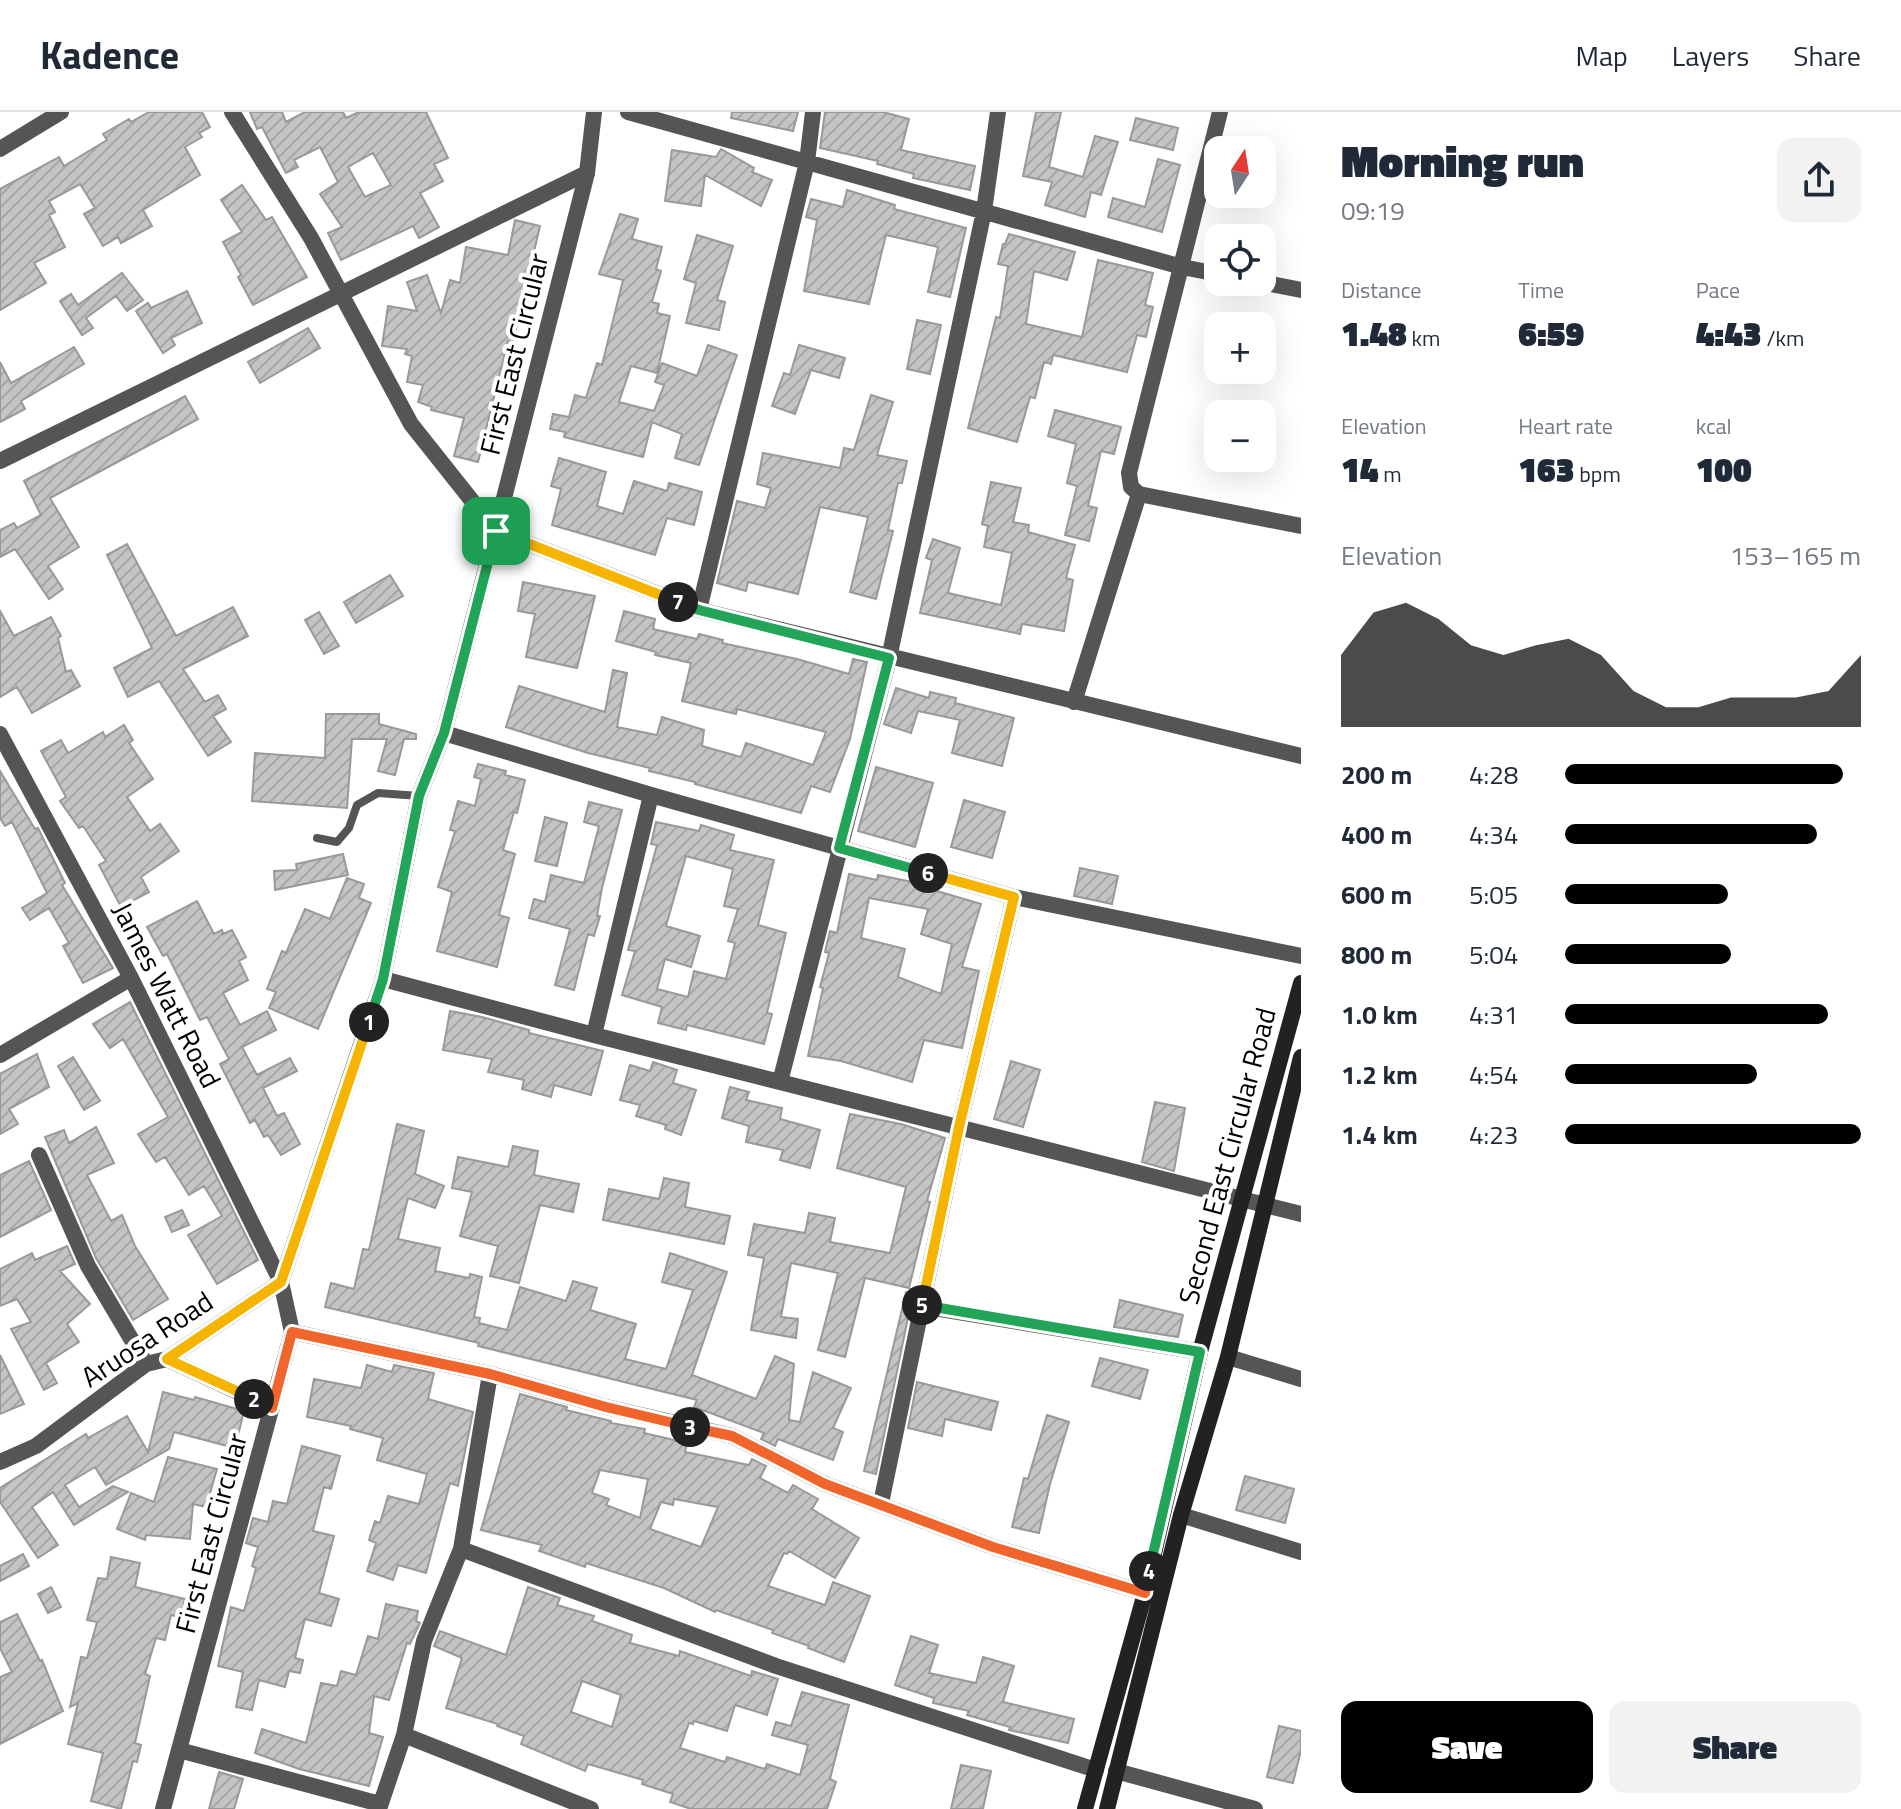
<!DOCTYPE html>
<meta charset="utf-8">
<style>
:root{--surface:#fff;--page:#f2f2f3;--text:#1f2937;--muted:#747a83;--line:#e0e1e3;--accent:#000}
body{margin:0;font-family:"Titillium Web",sans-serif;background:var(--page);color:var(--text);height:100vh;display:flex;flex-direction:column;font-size:30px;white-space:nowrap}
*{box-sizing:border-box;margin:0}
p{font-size:26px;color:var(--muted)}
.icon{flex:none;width:44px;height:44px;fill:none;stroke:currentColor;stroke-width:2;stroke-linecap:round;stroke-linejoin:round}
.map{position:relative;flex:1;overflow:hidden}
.sheet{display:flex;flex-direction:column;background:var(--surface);width:600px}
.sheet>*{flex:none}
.needle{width:52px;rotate:12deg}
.buttons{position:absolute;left:1204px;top:24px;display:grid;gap:16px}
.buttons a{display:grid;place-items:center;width:72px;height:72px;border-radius:16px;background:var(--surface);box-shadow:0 8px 32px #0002;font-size:40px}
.pin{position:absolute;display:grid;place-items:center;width:68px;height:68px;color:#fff;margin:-34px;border-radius:16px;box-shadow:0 4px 12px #0006}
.km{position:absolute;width:40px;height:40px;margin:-20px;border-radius:50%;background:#222;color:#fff;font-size:22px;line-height:40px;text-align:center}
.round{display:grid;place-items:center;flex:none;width:84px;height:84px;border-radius:16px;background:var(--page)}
.overview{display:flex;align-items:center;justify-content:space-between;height:136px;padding:0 40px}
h1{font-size:44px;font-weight:800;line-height:60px}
.metrics{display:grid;grid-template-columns:repeat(3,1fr);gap:12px;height:136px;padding:8px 40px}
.metrics div{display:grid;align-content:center}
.metrics b{font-size:34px;font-weight:800}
.metrics small{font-size:22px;font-weight:400}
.metrics p{font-size:22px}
.chart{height:224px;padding:16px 40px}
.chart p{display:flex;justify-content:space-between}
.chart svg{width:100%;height:144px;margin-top:8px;fill:var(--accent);opacity:.7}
.action{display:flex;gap:16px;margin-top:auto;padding:16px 40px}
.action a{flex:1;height:92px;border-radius:16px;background:var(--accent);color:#fff;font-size:32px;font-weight:800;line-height:92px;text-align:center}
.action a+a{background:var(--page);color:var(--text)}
ul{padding:0 40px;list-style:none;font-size:26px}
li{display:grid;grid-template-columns:128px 96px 1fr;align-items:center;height:60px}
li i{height:20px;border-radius:10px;background:var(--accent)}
header{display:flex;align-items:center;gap:48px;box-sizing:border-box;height:112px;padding:0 40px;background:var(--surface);border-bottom:2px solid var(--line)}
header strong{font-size:38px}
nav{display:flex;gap:44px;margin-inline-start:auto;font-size:28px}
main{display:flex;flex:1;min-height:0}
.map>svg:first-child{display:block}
.building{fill:url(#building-hatch);stroke:#999;stroke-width:2;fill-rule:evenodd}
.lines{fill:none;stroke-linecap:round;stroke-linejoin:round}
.service{stroke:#555;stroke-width:8}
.minor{stroke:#555;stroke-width:16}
.tertiary{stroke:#555;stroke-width:16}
.secondary{stroke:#222;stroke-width:16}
.split-1-casing{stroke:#fff;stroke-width:16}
.split-2-casing{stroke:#fff;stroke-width:16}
.split-3-casing{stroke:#fff;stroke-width:16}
.split-4-casing{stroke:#fff;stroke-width:16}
.split-5-casing{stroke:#fff;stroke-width:16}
.split-6-casing{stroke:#fff;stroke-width:16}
.split-7-casing{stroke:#fff;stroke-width:16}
.split-8-casing{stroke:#fff;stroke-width:16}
.split-1{stroke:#22a559;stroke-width:10}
.split-2{stroke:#f5b400;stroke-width:10}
.split-3{stroke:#f0652b;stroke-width:10}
.split-4{stroke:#f0652b;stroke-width:10}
.split-5{stroke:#22a559;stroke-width:10}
.split-6{stroke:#f5b400;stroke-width:10}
.split-7{stroke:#22a559;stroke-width:10}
.split-8{stroke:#f5b400;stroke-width:10}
.labels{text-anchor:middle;stroke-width:8;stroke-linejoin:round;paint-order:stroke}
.street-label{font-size:28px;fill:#000;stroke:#fff}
</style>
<header>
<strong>Kadence</strong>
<nav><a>Map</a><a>Layers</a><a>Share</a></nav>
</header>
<main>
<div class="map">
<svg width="1301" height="1697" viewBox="0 0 1301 1697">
<defs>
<pattern id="building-hatch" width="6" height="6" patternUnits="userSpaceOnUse" patternTransform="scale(2)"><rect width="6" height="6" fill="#c4c4c4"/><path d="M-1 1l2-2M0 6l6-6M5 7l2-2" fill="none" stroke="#a7a7a7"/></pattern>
</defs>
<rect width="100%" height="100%" fill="#fff"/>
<path class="building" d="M149 0H202L210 15 199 21 202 25 185 35 200 63 143 98 152 114 121 131 118 125 103 134 84 102 95 96 80 72 49 89 55 100 49 103 65 135 34 151 46 171 0 198V77L59 45 64 54 107 28 103 22 129 7 131 10Z
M250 0H282L286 10 305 0H343L346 6 359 0H426L448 46 434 52 443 69 420 81 439 115 419 126 413 114 341 148 328 121 342 115 320 82 338 70 320 35 294 48 298 55 286 61 262 15 257 17ZM373 41 391 73 365 85 348 55Z
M732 0H798L793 19 731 6Z
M825 0H883L909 7 901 38 975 54 970 78 913 66 914 62 877 52 878 49 820 36Z
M1036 0H1061L1049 55 1083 65 1095 24 1118 30 1101 83 1091 80 1085 105 1045 93 1052 70 1023 64Z
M1136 6 1178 16 1173 38 1130 28Z
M721 37 754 56 752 60 772 68 761 94 705 63 701 94 665 89 672 38 716 45Z
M1158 47 1180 53 1162 120 1108 105 1113 86 1145 95Z
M242 73 266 108 272 105 307 165 253 193 238 165 241 163 223 130 242 120 221 88Z
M847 78 895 93 894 97 966 116 950 185 928 180 938 135 886 123 869 192 804 179 817 108 806 105 811 87 843 95Z
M620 102 638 107 632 127 662 135 656 157 661 159 652 190 659 192 657 201 670 204 657 261 631 254 619 290 654 299 664 273 655 270 662 251 697 264 708 233 737 243 699 353 675 346 682 322 652 310 643 345 564 325 565 320 550 317 553 302 569 305 575 283 586 286 597 251 602 253 623 168 599 162Z
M515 108 540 114 513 230 508 229 478 350 454 344 464 306 431 298 432 295 418 290 423 273 407 270 412 244 405 242 407 237 382 234 388 194 417 199 407 170 427 163 441 201 450 168 460 171 466 135 508 143Z
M1009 122 1075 140 1067 168 1034 159 1026 212 1082 225 1098 148 1153 161 1145 193 1153 195 1146 225 1137 223 1127 260 1053 243 1051 252 1044 250 1035 286 1030 285 1017 330 968 316 996 205 1000 206 1008 154 998 152 1003 132H1005Z
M697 123 733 134 717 188 725 190 719 218 686 211 696 171 684 167Z
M122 161 143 188 127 199 116 184 86 206 93 216 82 223 60 189 71 182 78 193Z
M187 179 202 211 171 226 175 233 163 241 136 199 148 191 151 196Z
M917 208 941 213 930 262 907 257Z
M308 216 320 236 260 271 248 250Z
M799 233 845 246 839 266 811 258 795 302 772 294 784 261 790 263Z
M74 235 84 252 21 289 25 297 0 310V250L11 271Z
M871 283 893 290 877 343 907 349 902 371H898L888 418 893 419 876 487 850 480 868 405 820 395 798 482 748 470 746 479 717 471 737 389 765 396 771 376 757 372 763 341 840 356 844 336 854 338Z
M185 284 198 307 50 386 79 435 48 454 63 477 49 487 15 437 0 445V418L14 411 17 416 41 403 24 369Z
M1055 298 1121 315 1114 342 1101 339 1088 394 1097 396 1089 429 1065 423 1077 374 1067 371 1076 332 1048 324Z
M559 346 606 360 597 394 623 402 634 369 667 379 669 371 702 380 694 413 667 406 655 443 552 413 561 377 551 374Z
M991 370 1021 376 1013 410 1029 413 1028 420 1075 433 1066 466 1073 468 1064 519 1022 512 1020 522 920 501 932 448 926 446 933 427 960 436 948 481 1001 493 1012 441 984 435 988 414 982 412Z
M127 432 176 524 233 495 248 524 183 557 205 590 218 583 226 597 213 604 231 630 208 644 159 569 128 585 114 556 152 536 107 443Z
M390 463 403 484 356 511 344 490Z
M523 470 595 484 577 556 526 545 535 502 518 499Z
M0 499 14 524 51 505 61 524 58 526 66 560 71 558 80 574 32 601 17 575 0 585Z
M624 499 655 507 653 517 697 527 699 522 723 528 722 531 797 547 849 562 853 547 867 550 850 627 830 680 811 674 801 701 695 672V670L649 659 650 656 588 641 506 615 519 574 605 600 613 558 627 561 617 615 657 623 662 605 704 618 702 634 741 645 746 631 813 653 826 620 737 597 736 602 682 589 691 551 655 543 656 540 616 529Z
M319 500 339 534 324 542 305 508Z
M896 576 929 586 930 580 956 586 955 591 1014 606 1002 654 952 641 960 608 918 599 911 621 884 612Z
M326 602H379V612L416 622V627H404L395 663 378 659 387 627H352L347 696 252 689 255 641 325 646Z
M124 613 133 628 129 631 153 667 127 685 150 719 160 712 179 739 141 765 149 780 121 795 99 753 106 749 83 714 79 716 60 689 66 685 41 639 61 628 68 641 103 620 105 625Z
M478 652 506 659 505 663 525 668 517 701 514 700 503 738 515 742 499 803 509 806 497 855 437 839 452 780 438 775 455 719 450 718 458 689 475 694 481 667 474 665Z
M876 655 933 671 915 735 858 719Z
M0 659 35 717 38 716 65 771 62 773 113 856 83 871 63 834 69 831 49 796 30 808 22 796 47 781 12 710 5 714 0 706Z
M964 688 1005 700 992 746 951 735Z
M589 690 622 698 602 776 597 804H600L594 824 588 822 574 878 555 873 570 817 529 806 534 787 545 790 551 763 584 771 599 714 584 710Z
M545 705 567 711 557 754 535 749Z
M656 710 699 719 701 713 734 723 730 738 774 748 758 813 786 821 767 901 772 902 764 932 687 913 686 918 658 911 662 895 622 883 635 839 628 838 657 733 651 732ZM686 744 733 757 724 794 738 797 728 829 735 831 726 867 694 859 688 885 657 877 665 847 691 855 700 824 666 814Z
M343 742 348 763 275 778 274 759 297 758 296 752Z
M1080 756 1118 764 1112 792 1074 784Z
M849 762 877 768 878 763 913 770V772L981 792 962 855 979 859 962 936 924 928 912 970 841 949 808 944 823 876 820 875 829 841 825 840 830 819 837 821ZM869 786 928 797 921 822 952 832 941 882 898 865 905 837 861 826Z
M347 766 364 772 359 786 371 791 318 917 269 896 276 880 267 877 282 839 286 841 305 797 330 807Z
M197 789 214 822 222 818 223 822 232 818 246 845 239 849 248 868 223 881 240 913 267 899 276 918 242 935 257 963 290 946 297 959 263 976 277 1004 284 1001 300 1032 281 1043 268 1023 264 1025 255 1008 250 1011 220 952 229 947 207 905 200 908 167 842 163 844 147 815Z
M130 890 258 1148 217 1172 188 1123 222 1104 204 1074 189 1083 165 1045 156 1050 138 1022 168 1005 123 927 110 936 93 912Z
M450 899 482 905 529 918V921L603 939 591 983 554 973 551 985 522 977 524 968 488 960 492 947 443 938Z
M37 942 49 975 9 997 18 1012 0 1022V962Z
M73 945 100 989 84 998 58 954Z
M1011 949 1040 958 1023 1015 994 1007Z
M653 950 677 958 673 971 696 978 681 1023 665 1017 666 1013 636 1004 640 993 620 988 630 953 650 959Z
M730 975 749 980 746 988 782 996 780 1007 820 1018 810 1056 780 1048 783 1038 746 1030 749 1014 722 1006Z
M1155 990 1185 996 1174 1059 1142 1050Z
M850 1002 901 1012 945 1026 927 1089 930 1090 909 1176 865 1166 845 1245 818 1238 838 1161 791 1151 781 1205 798 1207 796 1226 751 1218 764 1146 748 1143 754 1112 805 1121 809 1101 835 1106 830 1130 890 1141 906 1075 837 1056Z
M397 1012 424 1019 415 1062 444 1074 435 1096 408 1086 398 1127 440 1136 435 1159 469 1166 470 1162 482 1165 474 1205 480 1206 479 1211 507 1218 520 1175 566 1189 573 1169 597 1176 590 1198 636 1212 625 1247 666 1257 693 1178 662 1170 670 1141 727 1160 692 1263 756 1287 775 1244 794 1252 789 1308 800 1310 813 1260 851 1276 833 1316 843 1320 833 1348 778 1327 775 1334 761 1327 764 1321 694 1295 697 1288 478 1234 479 1231 325 1195 331 1171 354 1177 363 1137 369 1138Z
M96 1015 114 1051 87 1063 111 1109 122 1103 135 1134 168 1187 133 1208 96 1146 45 1025 64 1018 69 1031Z
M513 1034 538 1039 534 1063 579 1072 573 1100 540 1093 519 1171 490 1164 498 1134 460 1124 472 1080 452 1076 458 1045 508 1055Z
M29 1049 51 1098 0 1125V1063Z
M664 1066 689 1071 685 1095 730 1104 724 1132 603 1108 609 1077 659 1087Z
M182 1098 189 1113 172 1120 165 1105Z
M67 1134 75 1152 60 1159 90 1192 67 1212 79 1230 46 1251 57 1271 44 1278 11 1217 31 1210 17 1187 0 1194V1157L32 1141 35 1148Z
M906 1180 913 1181 876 1362 864 1359Z
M1120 1188 1183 1203 1178 1225 1114 1215Z
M0 1243 24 1292 0 1302Z
M1100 1246 1148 1258 1140 1287 1092 1274Z
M367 1253 392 1260 394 1253 434 1261 428 1287 473 1300 458 1374 450 1371 426 1461 398 1453 393 1468 367 1459 376 1431 369 1428 375 1409 380 1411 388 1384 419 1392 427 1362 377 1348 383 1326 350 1317 351 1314 307 1305 314 1267 361 1276Z
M917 1270 998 1290 991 1318 945 1307 942 1324 908 1316Z
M163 1280 194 1288 195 1285 244 1299 235 1336 174 1320 169 1337 106 1373 95 1355 65 1373 79 1395 113 1374 128 1380 74 1413 53 1380 32 1395 58 1433 38 1446 0 1390V1376L86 1322 88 1326 127 1304 148 1340Z
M520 1282 567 1295 566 1298 611 1309V1311L645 1317 644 1321 687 1331 685 1340 749 1353 752 1347 766 1354 760 1366 788 1381 793 1373 818 1387 812 1397 859 1426 835 1466 789 1439 787 1442 784 1441 768 1474 825 1493 833 1470 870 1484 844 1550 808 1536 809 1534 772 1521 773 1518 716 1498 715 1500 664 1476 586 1451 585 1455 539 1439 542 1433 481 1418ZM600 1358 648 1367 640 1406 606 1393 609 1387 592 1381ZM674 1387 718 1395 701 1435 650 1417 661 1390 673 1393Z
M1047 1303 1069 1310 1050 1372 1039 1421 1012 1415 1024 1366 1028 1367Z
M302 1334 340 1344 331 1377 324 1375 313 1419 334 1424 319 1481 339 1487 331 1514 305 1507 295 1546 303 1548 300 1561 289 1559 285 1575 259 1568 252 1598 236 1595 243 1560 218 1554 231 1495 244 1499 256 1456 252 1454 258 1435 246 1431 253 1406 268 1410 273 1389 287 1392Z
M168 1345 217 1357 206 1395 193 1392 190 1427 146 1423 145 1428 117 1417 131 1381 154 1390Z
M1245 1364 1294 1377 1285 1411 1236 1398Z
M23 1442 29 1454 0 1469V1454Z
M111 1445 140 1451 135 1475 185 1487 184 1491 187 1492 184 1506 171 1503 165 1528 156 1526 145 1562 150 1564 135 1631 141 1633 137 1650 133 1649 121 1697 91 1689 103 1641 68 1632 78 1591 70 1595 81 1545 87 1546 97 1510 87 1508 98 1466 107 1467Z
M51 1475 61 1495 48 1501 38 1482Z
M528 1475 560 1486 557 1493 594 1504 592 1509 632 1523 630 1531 679 1544 680 1539 751 1564 752 1559 778 1567 767 1603 735 1593 727 1619 694 1609 693 1612 689 1611 680 1636 725 1650 727 1645 765 1657 767 1652 800 1663 808 1633 772 1623 776 1610 791 1614 802 1580 849 1593 830 1667 836 1670 827 1697H691L670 1690 673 1682 642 1672 643 1668 588 1652 585 1659 521 1632 524 1624 497 1614 498 1612 446 1596 462 1546 434 1534 440 1519 506 1543ZM582 1569 621 1583 612 1615 571 1600Z
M386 1492 418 1499 416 1509 420 1511 410 1532 407 1531 389 1588 374 1584 369 1621 383 1625 369 1674 299 1657 255 1641 262 1617 306 1631 321 1571 337 1574 341 1559 356 1563 368 1524 378 1527Z
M17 1502 40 1549 42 1548 63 1599 0 1632V1565L12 1560 0 1536V1510Z
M911 1524 938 1533 929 1561 976 1571 983 1545 1014 1554 1003 1590 1074 1607 1068 1631 1009 1618 1010 1615 967 1603 969 1599 933 1591 934 1586 895 1573Z
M1279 1614 1301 1619V1638L1293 1671 1267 1665Z
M961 1653 991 1659 983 1697H951Z
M219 1660 243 1667 234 1697H209Z"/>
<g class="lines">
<path class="service" d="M317 726 337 730 349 716 357 693 378 681 419 684"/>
<path class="minor" d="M232 0 311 126 411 312 496 419 699 498 1301 644
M628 0 1182 155 1218 162
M1220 0 1129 361 1131 375 1139 382 1301 414
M0 37 61 0
M1261 170 1301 178
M0 349 587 61
M699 498 807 50 813 0
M1074 590 1139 382
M444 621 651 683 1014 785 1301 844
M0 622 131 866 281 1170 167 1247 146 1252 36 1334 0 1350
M383 867 594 923 1301 1102
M594 923 651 683
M0 943 131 866
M780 970 889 546 984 99 998 0
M39 1043 88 1154 146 1252
M922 1194 1200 1240
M292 1220 490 1262 606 1295 732 1324 825 1372 993 1435 1145 1481
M1228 1245 1301 1267
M167 1247 272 1296
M881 1391 959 1015 1014 785
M1181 1403 1301 1440
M461 1437 776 1554 1096 1658
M404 1623 591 1697
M179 1638 380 1692
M1116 1659 1255 1697
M379 1697 404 1623 424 1529 461 1437 490 1262"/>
<path class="tertiary" d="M163 1697 292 1220 281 1170 383 867 419 684 444 621 587 61 594 0"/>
<path class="secondary" d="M1085 1697 1145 1481 1200 1240 1301 871
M1107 1697 1181 1403 1228 1245 1301 945"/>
</g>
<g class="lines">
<g class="split-1-casing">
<path id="split-1" d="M369 910 383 867 419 684 444 621 496 419"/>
</g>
<g class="split-2-casing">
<path id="split-2" d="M254 1287 167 1247 281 1170 369 910"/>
</g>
<g class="split-3-casing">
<path id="split-3" d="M254 1287 272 1296 292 1220 490 1262 606 1295 690 1315"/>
</g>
<g class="split-4-casing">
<path id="split-4" d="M690 1315 732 1324 825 1372 993 1435 1145 1481 1149 1459"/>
</g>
<g class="split-5-casing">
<path id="split-5" d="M922 1193 1200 1240 1149 1459"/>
</g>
<g class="split-6-casing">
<path id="split-6" d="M922 1193 959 1015 1014 785 928 761"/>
</g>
<g class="split-7-casing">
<path id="split-7" d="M678 490 699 498 889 546 839 736 928 761"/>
</g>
<g class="split-8-casing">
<path id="split-8" d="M496 419 678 490"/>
</g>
<use href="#split-1" class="split-1"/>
<use href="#split-2" class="split-2"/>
<use href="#split-3" class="split-3"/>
<use href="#split-4" class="split-4"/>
<use href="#split-5" class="split-5"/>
<use href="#split-6" class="split-6"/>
<use href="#split-7" class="split-7"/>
<use href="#split-8" class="split-8"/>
</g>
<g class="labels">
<g class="street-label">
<text transform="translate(514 242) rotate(-76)" y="10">First East Circular</text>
<text transform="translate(167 883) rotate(63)" y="10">James Watt Road</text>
<text transform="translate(1227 1044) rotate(-75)" y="10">Second East Circular Road</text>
<text transform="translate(147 1227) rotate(-33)" y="10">Aruosa Road</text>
<text transform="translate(211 1421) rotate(-75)" y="10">First East Circular</text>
</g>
</g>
</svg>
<div class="buttons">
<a><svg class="needle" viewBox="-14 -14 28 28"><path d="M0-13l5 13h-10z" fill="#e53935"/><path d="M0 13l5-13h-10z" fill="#747a83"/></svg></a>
<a><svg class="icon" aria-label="locate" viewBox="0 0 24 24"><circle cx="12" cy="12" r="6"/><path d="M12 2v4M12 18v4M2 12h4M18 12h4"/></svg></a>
<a>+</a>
<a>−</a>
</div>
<div class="pin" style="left:496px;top:419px;background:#1e9e55"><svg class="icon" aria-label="arrive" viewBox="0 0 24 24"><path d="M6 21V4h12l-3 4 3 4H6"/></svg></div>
<b class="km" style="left:369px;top:910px">1</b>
<b class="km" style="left:254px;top:1287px">2</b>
<b class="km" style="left:690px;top:1315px">3</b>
<b class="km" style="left:1149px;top:1459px">4</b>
<b class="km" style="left:922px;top:1193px">5</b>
<b class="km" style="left:928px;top:761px">6</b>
<b class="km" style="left:678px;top:490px">7</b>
</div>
<section class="sheet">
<div class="overview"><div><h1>Morning run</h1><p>09:19</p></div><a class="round"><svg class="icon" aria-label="share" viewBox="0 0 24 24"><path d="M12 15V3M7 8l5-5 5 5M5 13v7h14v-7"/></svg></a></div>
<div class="metrics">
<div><p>Distance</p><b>1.48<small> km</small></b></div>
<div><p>Time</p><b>6:59</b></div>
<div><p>Pace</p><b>4:43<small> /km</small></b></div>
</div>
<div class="metrics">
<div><p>Elevation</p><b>14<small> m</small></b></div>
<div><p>Heart rate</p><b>163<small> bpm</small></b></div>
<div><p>kcal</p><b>100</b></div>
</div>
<div class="chart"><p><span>Elevation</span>153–165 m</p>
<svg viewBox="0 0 160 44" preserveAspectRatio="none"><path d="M0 44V22L10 9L20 6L30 11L40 19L50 22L60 19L70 17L80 22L90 33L100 38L110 38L120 35L130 35L140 35L150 33L160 22V44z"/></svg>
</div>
<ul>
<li><b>200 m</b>4:28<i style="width:94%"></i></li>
<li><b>400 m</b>4:34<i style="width:85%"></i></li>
<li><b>600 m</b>5:05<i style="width:55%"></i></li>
<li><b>800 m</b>5:04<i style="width:56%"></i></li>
<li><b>1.0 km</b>4:31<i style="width:89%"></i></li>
<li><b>1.2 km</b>4:54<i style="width:65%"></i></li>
<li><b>1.4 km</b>4:23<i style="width:100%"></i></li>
</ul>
<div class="action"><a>Save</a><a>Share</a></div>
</section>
</main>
